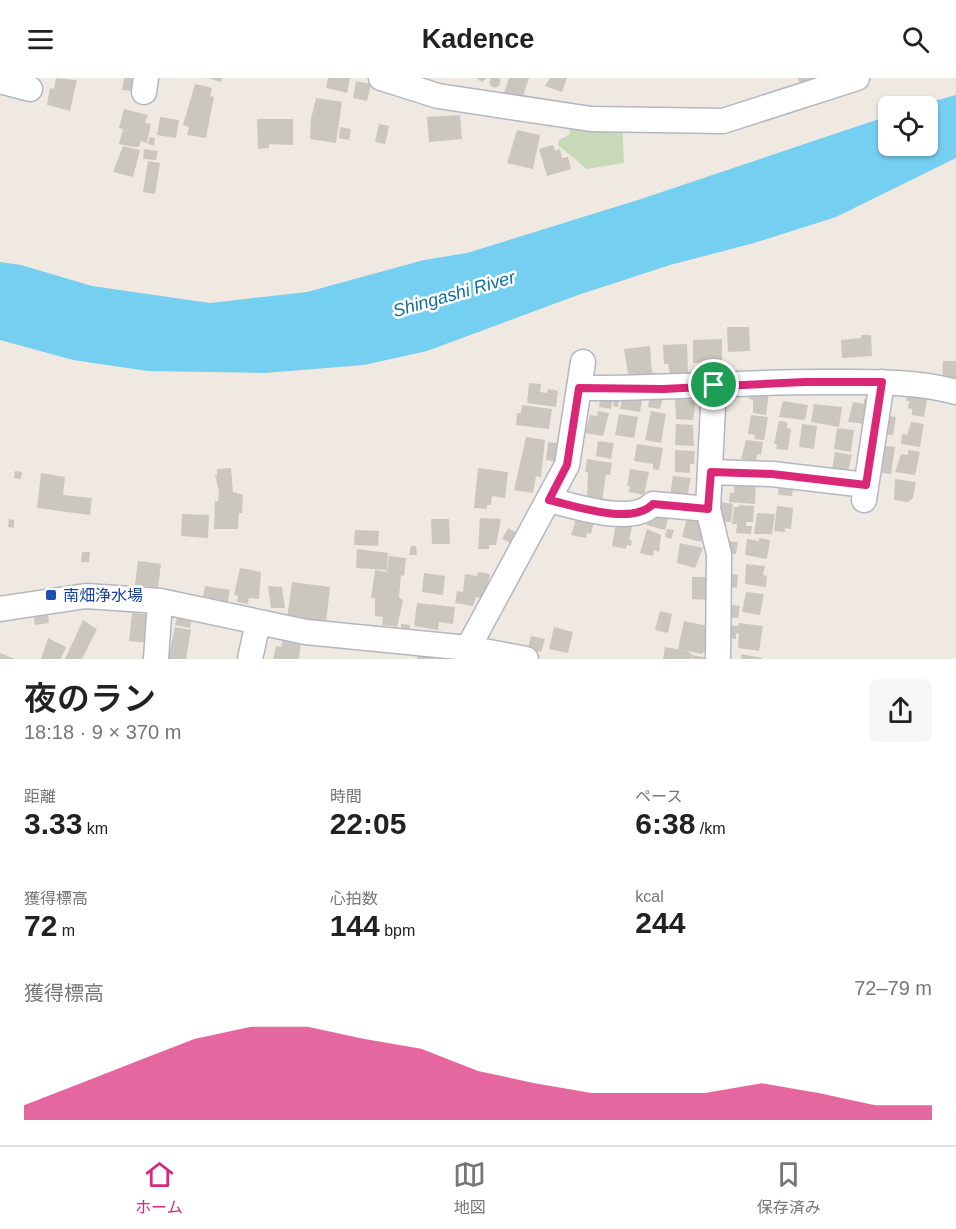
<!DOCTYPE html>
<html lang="ja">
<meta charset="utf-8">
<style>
:root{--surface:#fff;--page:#f6f6f6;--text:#222;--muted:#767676;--line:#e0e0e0;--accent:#db2777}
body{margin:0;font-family:Arial,"Noto Sans JP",sans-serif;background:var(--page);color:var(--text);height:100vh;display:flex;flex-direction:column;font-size:22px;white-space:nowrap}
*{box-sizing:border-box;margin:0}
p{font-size:20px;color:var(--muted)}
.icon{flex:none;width:33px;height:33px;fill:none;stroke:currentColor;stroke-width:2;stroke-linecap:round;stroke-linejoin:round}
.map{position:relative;height:581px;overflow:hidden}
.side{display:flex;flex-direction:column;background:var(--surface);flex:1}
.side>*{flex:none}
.controls{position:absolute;left:878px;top:18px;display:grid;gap:12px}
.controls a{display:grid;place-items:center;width:60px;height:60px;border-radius:9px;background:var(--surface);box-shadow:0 2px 4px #0004;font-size:30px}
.pin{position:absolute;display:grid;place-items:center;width:51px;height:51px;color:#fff;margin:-26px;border:3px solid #fff;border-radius:50%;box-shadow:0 2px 6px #0007}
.round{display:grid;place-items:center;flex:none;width:63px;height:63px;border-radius:9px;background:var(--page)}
.summary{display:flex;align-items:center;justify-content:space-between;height:102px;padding:0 24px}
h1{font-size:33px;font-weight:600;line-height:45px}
.metrics{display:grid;grid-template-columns:repeat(3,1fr);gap:9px;height:102px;padding:6px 24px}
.metrics div{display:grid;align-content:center}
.metrics b{font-size:30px;font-weight:600}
.metrics small{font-size:16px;font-weight:400}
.metrics p{font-size:16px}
.chart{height:168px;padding:12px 24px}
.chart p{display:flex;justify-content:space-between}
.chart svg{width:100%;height:108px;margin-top:6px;fill:var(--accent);opacity:.7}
header{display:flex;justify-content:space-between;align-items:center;height:78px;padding:0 24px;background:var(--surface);font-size:27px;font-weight:600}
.tabs{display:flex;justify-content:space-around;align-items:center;height:84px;border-top:2px solid var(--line);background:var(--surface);font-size:16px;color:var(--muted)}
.tabs a{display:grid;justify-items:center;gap:3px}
.tabs .current{color:var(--accent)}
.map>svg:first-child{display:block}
.cemetery{fill:#c8d9b8}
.water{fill:#75cff0}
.building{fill:#cbc7bf}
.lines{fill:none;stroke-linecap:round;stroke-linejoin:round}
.minor-casing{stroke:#b4b7c1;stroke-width:27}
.minor{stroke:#fff;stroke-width:24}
.route-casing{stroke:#fff;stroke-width:12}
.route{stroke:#db2777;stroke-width:8}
.transit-dot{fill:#1a4fb4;stroke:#fff;stroke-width:2}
.labels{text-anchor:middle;stroke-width:5;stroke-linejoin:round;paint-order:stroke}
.transit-label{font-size:16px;fill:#164399;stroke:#fff;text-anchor:start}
.water-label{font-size:18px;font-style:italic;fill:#0d6fa3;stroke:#fff}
</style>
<header><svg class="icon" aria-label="menu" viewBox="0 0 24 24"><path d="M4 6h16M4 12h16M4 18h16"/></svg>Kadence<svg class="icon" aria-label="search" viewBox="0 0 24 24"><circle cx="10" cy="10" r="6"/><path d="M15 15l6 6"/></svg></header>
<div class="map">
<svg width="956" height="581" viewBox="0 0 956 581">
<rect width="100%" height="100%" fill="#efe9e1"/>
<path class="cemetery" d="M571 45 622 49 624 85 587 91 558 67 559 62 569 57Z"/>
<path class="water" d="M956 17V80L836 139 754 165 670 187 578 217 427 273 364 287 264 295 148 293 73 282 0 262V184L21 187 92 208 210 225 307 214 424 182 467 175 641 121 888 38V68H927V28H916Z"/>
<path class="building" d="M489.5 4a5.5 5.5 0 1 1 11 0a5.5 5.5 0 1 1-11 0Z
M56 0 77 2 70 33 47 27 50 10 54 11Z
M124 0H139L138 14 122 12Z
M207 0H222L221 4Z
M328 0H350L347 15 326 10Z
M476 0H487L482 4Z
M509 0H529L522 21 504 15Z
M550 0H567L562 14 545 8Z
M798 0H814V2L799 4Z
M356 3 371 6 367 23 353 20Z
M195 6 212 10 210 18 214 19 206 60 187 57 189 49 183 47Z
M316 20 342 24 336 65 310 61 311 41Z
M124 31 148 37 145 45 151 46 147 65 141 63 139 69H133L119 66 123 51 119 50Z
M460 37 462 61 429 64 427 39Z
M160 39 179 42 176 60 157 57Z
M257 41H293V67L269 66V70L258 71Z
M379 46 389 48 385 66 375 64Z
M340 49 351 51 349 62 339 60Z
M517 52 540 57 533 91 507 85Z
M150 59 155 60 154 68 148 66Z
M553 67 555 73 560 71 562 80 568 79 571 91 547 98 539 71Z
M123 68 140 72 133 99 113 94Z
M144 71 158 73 156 82 143 81Z
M148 83 160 85 155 116 143 114Z
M727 249H749L750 273 728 274Z
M861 257H871L872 278 842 280 841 262 861 260Z
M722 261V284L693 285V262Z
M687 266 688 297 671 300 668 286H664L663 267Z
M650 268 652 295 655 294 656 301 632 302 631 296H628L624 271Z
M943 283H956V304H942Z
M709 285H723V299H709Z
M529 305 541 306 540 314 547 315 548 311 558 313 556 329 527 325Z
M750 311 769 314 766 337 753 335V322L749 321Z
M907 313 928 316 924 339 912 337V331L908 330 909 323H906Z
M601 316 613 318 611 331 599 329Z
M615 316 620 317 618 329 613 328Z
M623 316 643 319 640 334 620 331Z
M650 316 663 319 660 331 648 329Z
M675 321 696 322 693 342 676 341Z
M864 321 872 322 865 346 848 344 853 324 864 326Z
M783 323 808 327 805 342 779 339Z
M814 326 842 329 839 349 811 344Z
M522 327 552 331 549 351 516 347 517 335H521Z
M598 333 609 335 603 358 585 355 590 337 597 338Z
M651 333 666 336 661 365 645 362Z
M619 336 638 339 634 360 615 357Z
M751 337 768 339 764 362 754 361 755 357 748 356Z
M884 337 896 339 893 357 881 356Z
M779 343 787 344V350L791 351 788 372 776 371 777 366H774Z
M911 344 924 346 920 369 901 366 902 356 907 357Z
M676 346 693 347 694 368 675 367Z
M802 346 817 348 814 371 799 369Z
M837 350 854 352 851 374 834 371Z
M526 359 545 362 541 399 536 398 533 415 514 412Z
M746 362 763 364 761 377 757 376 756 383 741 381Z
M598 363 614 365 611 381 596 378Z
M548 364 563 366 560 384 546 382Z
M637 366 663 370 659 392 653 391V386L634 383Z
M879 367 895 369 891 396 875 394Z
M675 372 695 373 694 386H690V395L675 394Z
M908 372 920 374 915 397 895 394 901 376 908 377Z
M835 374 852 377 847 397H831Z
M587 381 612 385 610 397H606L602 423 587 421 588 394H585Z
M231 390 233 414 243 417 242 435H239L238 451H214L215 423H218L219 413 215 397H217V391Z
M478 390 508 394 505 420 492 418 491 427H487V431L474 430Z
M630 391 649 394 644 417 629 414 630 408H627Z
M15 393 22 394 21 401 14 400Z
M41 395 65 399 63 417 92 420 90 437 37 430Z
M673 398 691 400 687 420 670 418Z
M735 400 756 401 755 426 729 424 730 415H734Z
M895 401 916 404 913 420 908 424 894 422Z
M779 402 794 404 792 418 778 417Z
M720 424 733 426 731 444 718 443Z
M739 427 754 428 753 444H746V448H752L751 456 736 455 737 446H732L734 429H739Z
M777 428 793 430 791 451 785 450V454L774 453Z
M578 435 595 440 591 456 587 455 586 460 571 457Z
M757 435 775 436 772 456H754Z
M182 436 209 437 208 460 181 458Z
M656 436 668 440 665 452 646 447 648 439 655 441Z
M480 440 501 441 496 467H489V471H478Z
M687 440 702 444 705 450 701 464 682 459Z
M9 441 14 442V450L8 449Z
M431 441H449L450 466H432Z
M616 445 632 449 629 462H632L631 468 627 467 626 471 612 468Z
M508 450 521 457 516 468 502 461Z
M647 451 661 457 659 474 654 472 653 478 640 475Z
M667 451 674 452 671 461 665 459Z
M355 452 379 453 378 468 354 467Z
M759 460 770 462 767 481 745 477 747 461 759 463Z
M725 463 738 464 736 476 724 475Z
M680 465 703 470 695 490 677 485Z
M411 468H416L417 477H409Z
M357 471 388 475 387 492 356 490Z
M82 474H90L89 484H81Z
M389 478 406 480 404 498 401 497 399 519 403 523 397 549 382 547 383 539 375 538V520H371L375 492 387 494Z
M138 483 161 486 158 510 135 507Z
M746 486 765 488 763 497 767 498 766 509 745 506Z
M240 490 261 494 259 521 249 520 248 526 237 524 238 518 234 517Z
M478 494 490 496 485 521 476 519 473 528 455 525 457 513 463 514 465 496 477 498Z
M424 495 445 498 443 517 422 514Z
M726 495 738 497 737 510 724 508Z
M692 499H712L711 522 692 521Z
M292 504 330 509 326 546 287 541Z
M205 508 230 512 227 528 202 523Z
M268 508 282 509 285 530H271Z
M746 514 764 516 760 537 742 534Z
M417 525 455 529 453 546 439 544 438 552 414 548Z
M727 526 740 528 738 540 726 539Z
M47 531 49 545 35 547 33 533Z
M660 533 672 536 668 555 655 552Z
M132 535 153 537 150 565 129 563Z
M178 535 192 538 190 550 175 547Z
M83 542 97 551 82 581H65Z
M684 543 708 548V569L702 576 678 571Z
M739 545 763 548 759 573 738 570 739 556 736 555V561L724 559 726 547 738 548Z
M401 546 410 547 409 555 401 554Z
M175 549 191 552 186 581H168Z
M554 549 573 554 568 575 549 571Z
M531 558 545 561 541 574 528 571Z
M48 560 66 569 61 581H41Z
M283 560 301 563 299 581H273L276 568 281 569Z
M665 569 687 573 692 576 691 581H663Z
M0 575 15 581H0Z
M418 576 435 580V581H417Z
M741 576 762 580V581H741Z
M692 577 708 580V581H692Z"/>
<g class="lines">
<g class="minor-casing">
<path id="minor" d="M381 0 438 18 591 41 723 43 857 0
M0 3 30 11
M144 14 146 0
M714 307 708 431 719 476 718 581
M579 310C664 311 749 303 834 304 875 304 917 303 956 314
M711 394 772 396 866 407
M549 422C576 428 632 448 653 426L708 431
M864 422 882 304
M0 531 86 518 160 523 306 554 468 570 526 581
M468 570 567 387 583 284
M156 581 160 523
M250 581 258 544"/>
</g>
<use href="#minor" class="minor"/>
</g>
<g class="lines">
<g class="route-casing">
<path id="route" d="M805 304H882L866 407 772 396 711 394 708 431 653 426C632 448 576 428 549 422L567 387 579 310 663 311Z"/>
</g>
<use href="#route" class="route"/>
</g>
<rect class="transit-dot" x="45" y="511" width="12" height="12" rx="3"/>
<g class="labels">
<g class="transit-label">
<text x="63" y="523">南畑浄水場</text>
</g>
<g class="water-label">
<text transform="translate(454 216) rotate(-16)" y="6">Shingashi River</text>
</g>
</g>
</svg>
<div class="controls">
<a><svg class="icon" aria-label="locate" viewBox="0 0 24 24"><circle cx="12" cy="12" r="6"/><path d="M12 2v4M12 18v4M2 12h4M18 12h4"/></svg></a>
</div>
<div class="pin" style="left:714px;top:307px;background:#1e9e55"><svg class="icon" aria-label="arrive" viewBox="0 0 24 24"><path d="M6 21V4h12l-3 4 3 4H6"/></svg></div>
</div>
<section class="side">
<div class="summary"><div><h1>夜のラン</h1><p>18:18 · 9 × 370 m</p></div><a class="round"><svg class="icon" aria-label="share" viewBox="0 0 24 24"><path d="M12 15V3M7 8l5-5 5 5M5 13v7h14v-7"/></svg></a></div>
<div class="metrics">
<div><p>距離</p><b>3.33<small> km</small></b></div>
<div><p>時間</p><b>22:05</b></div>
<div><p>ペース</p><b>6:38<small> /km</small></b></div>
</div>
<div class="metrics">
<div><p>獲得標高</p><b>72<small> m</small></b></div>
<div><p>心拍数</p><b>144<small> bpm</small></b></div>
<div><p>kcal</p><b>244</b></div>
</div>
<div class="chart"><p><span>獲得標高</span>72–79 m</p>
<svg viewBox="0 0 160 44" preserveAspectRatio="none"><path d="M0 44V38L10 29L20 20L30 11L40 6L50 6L60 11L70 15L80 24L90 29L100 33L110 33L120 33L130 29L140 33L150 38L160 38V44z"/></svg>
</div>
</section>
<nav class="tabs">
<a class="current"><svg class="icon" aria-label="home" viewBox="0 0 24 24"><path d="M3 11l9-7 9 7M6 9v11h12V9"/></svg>ホーム</a>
<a><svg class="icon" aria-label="map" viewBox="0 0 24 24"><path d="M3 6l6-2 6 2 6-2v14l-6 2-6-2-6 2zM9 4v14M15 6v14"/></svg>地図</a>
<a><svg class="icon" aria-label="saved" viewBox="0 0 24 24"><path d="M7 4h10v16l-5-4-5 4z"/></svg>保存済み</a>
</nav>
